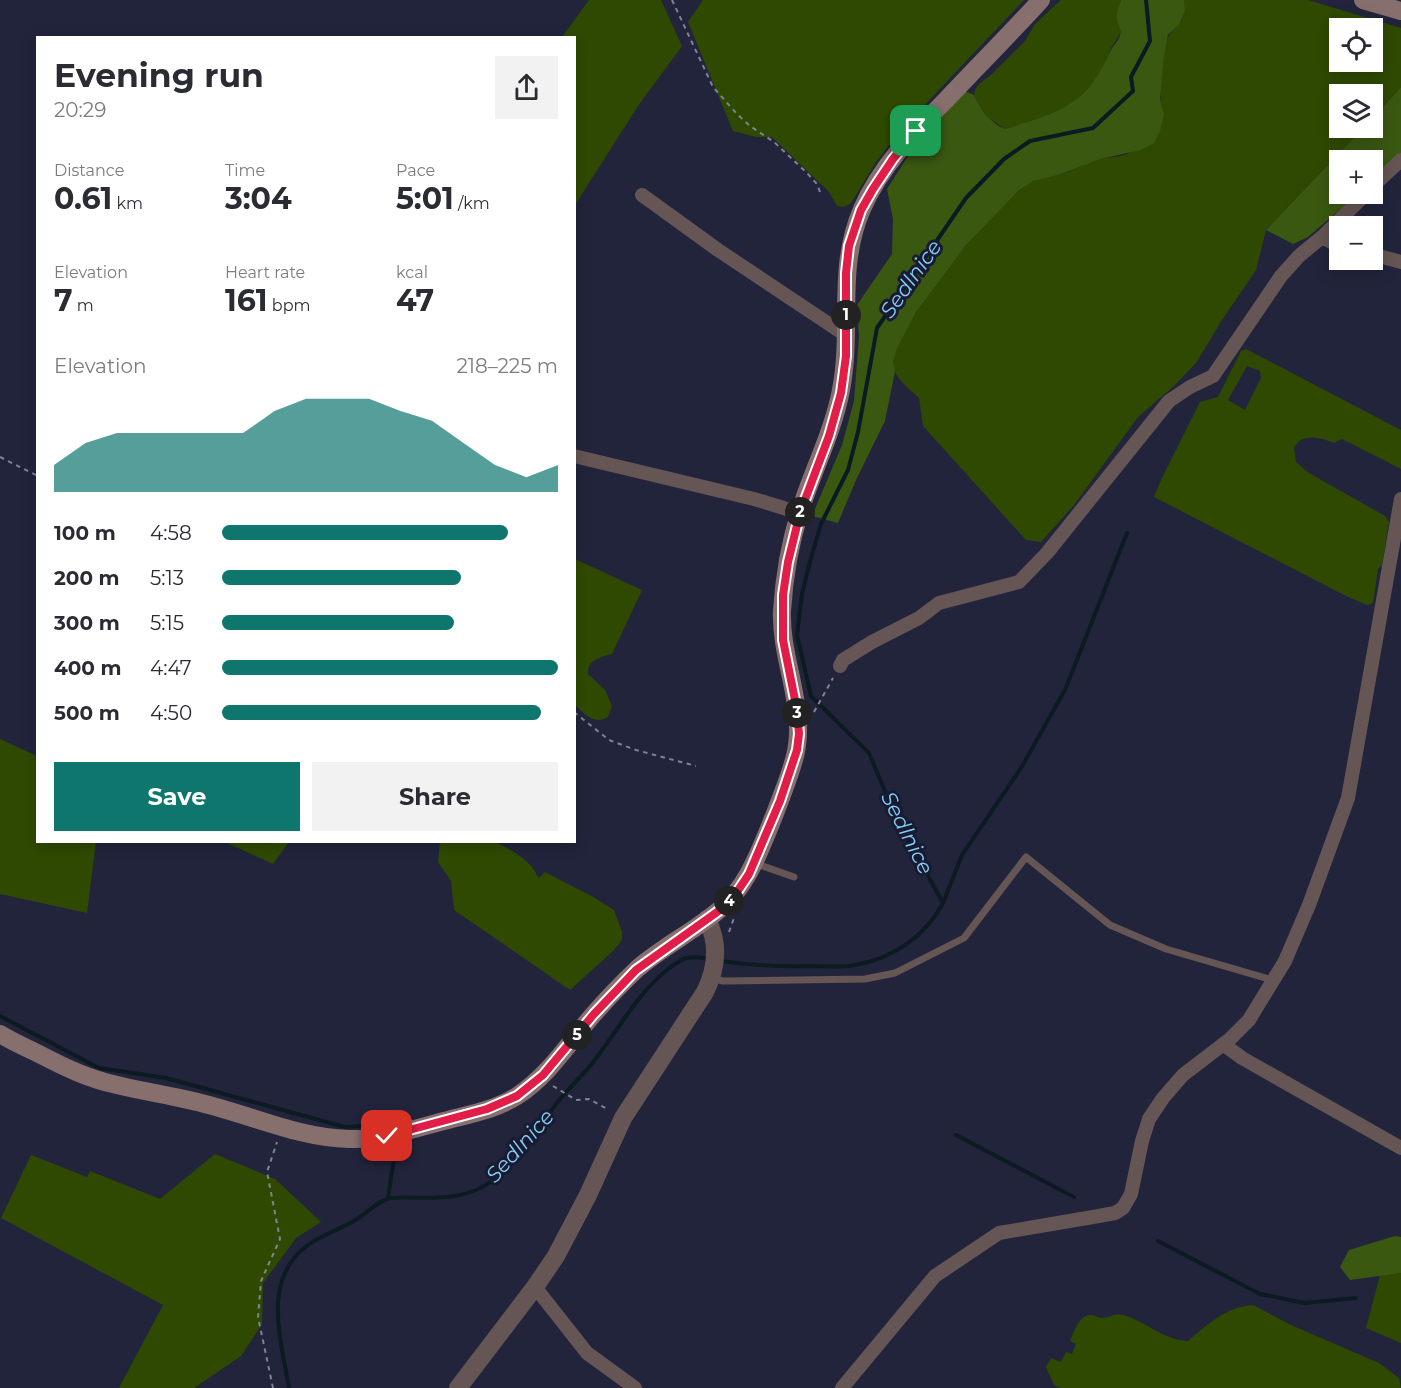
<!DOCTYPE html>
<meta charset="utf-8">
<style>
:root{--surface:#fff;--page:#f2f2f3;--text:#2b2b33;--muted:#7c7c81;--accent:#0f766e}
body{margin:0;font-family:Montserrat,sans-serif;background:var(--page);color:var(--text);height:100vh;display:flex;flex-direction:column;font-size:22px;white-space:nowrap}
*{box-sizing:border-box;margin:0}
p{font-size:20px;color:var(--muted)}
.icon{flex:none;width:33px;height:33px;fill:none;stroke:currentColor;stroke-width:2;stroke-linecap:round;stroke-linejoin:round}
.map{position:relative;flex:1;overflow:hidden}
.panel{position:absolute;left:36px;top:36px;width:540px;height:807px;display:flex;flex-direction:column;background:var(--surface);border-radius:0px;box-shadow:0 3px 15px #0003}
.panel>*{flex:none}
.tools{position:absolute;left:1329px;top:18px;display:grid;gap:12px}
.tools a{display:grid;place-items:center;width:54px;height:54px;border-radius:0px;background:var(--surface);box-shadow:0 3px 15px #0003;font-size:30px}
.pin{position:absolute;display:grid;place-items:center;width:51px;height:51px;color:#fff;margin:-26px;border-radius:12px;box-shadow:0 3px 9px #0006}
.km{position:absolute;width:30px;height:30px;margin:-15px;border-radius:50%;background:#222;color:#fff;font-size:16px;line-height:30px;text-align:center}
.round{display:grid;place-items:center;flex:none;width:63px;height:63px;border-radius:0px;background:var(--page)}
.headline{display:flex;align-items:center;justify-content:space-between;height:102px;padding:0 18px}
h1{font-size:33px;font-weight:700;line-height:45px}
.stats{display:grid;grid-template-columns:repeat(3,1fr);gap:9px;height:102px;padding:6px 18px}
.stats div{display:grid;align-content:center}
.stats b{font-size:30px;font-weight:700}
.stats small{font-size:16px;font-weight:400}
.stats p{font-size:16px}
.chart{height:168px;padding:12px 18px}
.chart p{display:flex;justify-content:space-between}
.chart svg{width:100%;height:108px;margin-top:6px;fill:var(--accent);opacity:.7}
.primary-button{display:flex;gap:12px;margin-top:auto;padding:12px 18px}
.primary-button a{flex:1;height:69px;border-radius:0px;background:var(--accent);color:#fff;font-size:24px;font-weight:700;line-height:69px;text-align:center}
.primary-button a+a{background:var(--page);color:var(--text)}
ul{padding:0 18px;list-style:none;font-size:20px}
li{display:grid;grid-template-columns:96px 72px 1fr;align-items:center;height:45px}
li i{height:15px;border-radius:8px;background:var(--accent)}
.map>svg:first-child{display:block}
.green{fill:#2f4a00;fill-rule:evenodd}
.forest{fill:#3b5811}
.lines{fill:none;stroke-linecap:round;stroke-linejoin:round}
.stream{stroke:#0c1a22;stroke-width:4}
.path{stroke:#808296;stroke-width:2;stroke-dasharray:4.5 4.5;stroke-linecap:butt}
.service{stroke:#655655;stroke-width:7}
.minor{stroke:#655655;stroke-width:14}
.tertiary{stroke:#655655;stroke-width:18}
.secondary{stroke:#876f6e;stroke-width:18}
.route-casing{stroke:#fff;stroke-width:12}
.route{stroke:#e11d48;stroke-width:8}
.labels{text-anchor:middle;stroke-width:6;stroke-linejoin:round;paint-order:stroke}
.water-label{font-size:21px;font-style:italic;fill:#84cef7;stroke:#191b32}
</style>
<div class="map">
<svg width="1401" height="1388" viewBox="0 0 1401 1388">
<rect width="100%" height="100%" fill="#22243c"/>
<path class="green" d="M589 0H661L682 46 638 106 575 205 574 38 562 37Z
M703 0H1024L900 131 876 162 851 203 844 207 837 206 829 192 772 137H756L733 131 688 22Z
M1061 0H1121L1117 19C1125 33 1117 37 1111 48 1109 52 1109 57 1107 61 1082 108 1052 114 1005 129L989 118 981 108 974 95 975 90 979 84 992 74 1025 41 1035 24Z
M1184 0H1308L1401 28V87L1373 118 1372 94H1340V128H1363L1266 230 1256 270 1222 320 1196 363 1175 385 1138 417 1074 505 1041 542 1026 540 923 426 919 398C909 388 893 378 893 362 894 325 998 201 1031 182 1038 178 1049 178 1057 175 1072 171 1085 163 1100 159 1109 157 1124 157 1131 152 1143 142 1153 126 1164 114 1157 90 1159 61 1168 38 1170 33 1173 31 1177 27 1184 19 1185 10 1184 0ZM1340 28H1372V62H1340Z
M1246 349 1401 430V469L1342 439 1334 443C1321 438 1302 432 1294 448L1296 462 1309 473 1385 516 1389 522 1382 565 1378 569 1373 603 1367 605 1346 596 1154 497 1161 480 1200 402 1218 397 1241 351ZM1247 366 1260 371 1261 378 1245 410 1228 400Z
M575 559 642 590 612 654C601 657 587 660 588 674L605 690 612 706 608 717C594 725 585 715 575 705Z
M0 739 37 756 38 842H96L87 913 0 894Z
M225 842H289L273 864Z
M440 842C453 841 482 839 493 842 507 846 533 862 537 876L539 878 545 872 595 898 614 910 622 932V940L613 951 570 990 454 910 451 881 438 862Z
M215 1154 275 1179 321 1222 296 1238 263 1283 262 1324 241 1356 194 1388H119L163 1305 1 1218 31 1155 87 1177 90 1171 160 1199Z
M1401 1273V1343L1366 1328 1380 1275Z
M1253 1305 1291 1325 1379 1363 1399 1378 1401 1388H1060L1054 1385 1046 1367 1051 1358 1061 1362 1066 1352 1072 1354 1076 1344 1070 1341C1074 1332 1079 1314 1092 1315 1095 1315 1098 1318 1101 1318 1109 1318 1116 1312 1124 1315 1146 1322 1164 1340 1188 1341 1208 1324 1226 1307 1253 1305Z"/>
<path class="forest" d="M1121 0H1184L1185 11 1179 25 1168 35 1164 55 1160 98 1164 114 1160 131 1154 143 1141 150 1100 159 1058 175 1033 181 1018 191 966 245 916 312 897 348 893 362 895 371 885 421 856 480 838 523 812 516 842 445 854 401 859 337 857 305 892 254 893 219 887 189 910 153 965 91 974 95C981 110 989 122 1005 129 1059 112 1087 106 1111 50 1113 45 1119 41 1120 35 1122 28 1117 24 1117 18 1116 12 1120 5 1121 0Z
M1401 87V154L1373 180 1372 160H1340V194H1358L1308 237 1293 244 1266 230 1363 128H1372L1373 118Z
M1395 1236 1401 1237V1273L1350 1280 1340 1267 1349 1250Z"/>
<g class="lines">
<path class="stream" d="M943 903 962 855 1021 768 1065 690 1127 533
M720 961C749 965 779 967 809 966 824 966 841 968 855 965 892 959 926 936 943 903L896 818 869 753 811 696 797 635 802 594 809 565 821 524 848 470 858 432 877 328 966 198 1004 159 1030 141 1093 128 1133 91 1131 77 1150 41 1146 0
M0 1016 99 1068 166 1078 345 1127 392 1124V1128
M956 1135 1074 1197
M388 1198 395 1152 393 1139
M1158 1241 1260 1294 1305 1303 1356 1298
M289 1388C281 1340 261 1279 308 1245 322 1235 338 1230 352 1222 364 1216 378 1200 391 1198 420 1196 447 1202 476 1190 508 1178 539 1124 561 1098 572 1085 584 1074 594 1061 619 1029 636 995 668 969 674 965 680 959 687 958 694 956 703 958 710 959"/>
<path class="path" d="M672 0 713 87 737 114 750 126 774 142 806 172 817 184 820 192
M0 457 38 476
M574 712 609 740 636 750 696 766
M814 712 833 678
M729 932 734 918
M553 1086 576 1100 589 1099 609 1110
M273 1388 258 1317 261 1281 280 1239 267 1172 277 1142"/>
<path class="service" d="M754 863 794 877
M712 978 723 981 865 979 895 973 964 938 1026 857 1110 925 1166 949 1272 980"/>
<path class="minor" d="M1372 187 1401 160
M642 195 718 250 847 336
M1322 237 1366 194
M1372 254 1401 262
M574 456 754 499 800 513
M840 666 843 660 872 642 919 618 939 603 1019 582 1047 553 1169 401 1190 387 1213 376 1281 276 1299 256 1322 237 1340 247
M1223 1044 1242 1058 1401 1148
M535 1287 587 1353 635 1388
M842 1388 935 1276 999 1233 1093 1217 1115 1213 1123 1208 1131 1194 1142 1141 1149 1119 1163 1098 1183 1075 1230 1039 1249 1020 1285 961 1309 905 1348 798 1401 499"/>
<path class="tertiary" d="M458 1388 535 1287 556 1256 588 1195 623 1118 705 992C717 968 719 943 707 919"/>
<path class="secondary" d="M1363 0 1401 11
M0 1034C13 1042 27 1048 41 1055 66 1068 89 1079 117 1085 150 1093 183 1097 216 1107 260 1119 303 1138 349 1139 383 1140 416 1128 448 1120 471 1114 497 1109 517 1096 548 1076 569 1043 592 1016 606 1000 621 984 637 969 662 947 693 932 719 910 748 886 760 850 774 816 781 797 790 776 795 756 807 708 780 659 782 611 784 578 790 543 800 511 813 470 833 432 841 390 853 327 836 269 862 209 880 167 914 132 946 100 977 67 1010 34 1041 0"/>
</g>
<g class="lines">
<g class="route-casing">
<path id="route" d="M387 1136 487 1109 517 1096 543 1075 594 1014 636 970 720 910 737 892 749 874 780 801 797 750 799 734 797 710 783 640V595L788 562 800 513 829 436 841 393 846 356V273L849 246 861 210 873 189 893 159 916 131"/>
</g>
<use href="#route" class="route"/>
</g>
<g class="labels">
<g class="water-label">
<text transform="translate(911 279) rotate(-55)" y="7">Sedlnice</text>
<text transform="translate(907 833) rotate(63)" y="7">Sedlnice</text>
<text transform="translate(520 1146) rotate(-48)" y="7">Sedlnice</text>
</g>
</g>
</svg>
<div class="tools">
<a><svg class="icon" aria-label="locate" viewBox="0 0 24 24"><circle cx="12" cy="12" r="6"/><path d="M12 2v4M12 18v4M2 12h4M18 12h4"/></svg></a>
<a><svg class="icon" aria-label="layers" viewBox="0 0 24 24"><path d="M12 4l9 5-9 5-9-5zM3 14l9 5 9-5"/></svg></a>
<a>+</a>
<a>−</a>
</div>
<div class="pin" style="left:916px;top:131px;background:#1e9e55"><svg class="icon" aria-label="arrive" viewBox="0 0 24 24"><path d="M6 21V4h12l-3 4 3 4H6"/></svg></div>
<div class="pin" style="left:387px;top:1136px;background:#d93025"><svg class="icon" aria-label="check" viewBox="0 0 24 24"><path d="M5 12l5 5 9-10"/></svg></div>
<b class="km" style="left:846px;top:315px">1</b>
<b class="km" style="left:800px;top:512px">2</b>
<b class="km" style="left:797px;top:713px">3</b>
<b class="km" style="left:729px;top:901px">4</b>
<b class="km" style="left:577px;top:1035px">5</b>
<section class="panel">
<div class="headline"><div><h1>Evening run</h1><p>20:29</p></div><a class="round"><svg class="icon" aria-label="share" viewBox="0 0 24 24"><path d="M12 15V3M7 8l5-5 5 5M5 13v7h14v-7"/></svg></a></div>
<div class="stats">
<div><p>Distance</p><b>0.61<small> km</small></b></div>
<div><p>Time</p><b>3:04</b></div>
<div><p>Pace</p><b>5:01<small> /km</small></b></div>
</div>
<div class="stats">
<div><p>Elevation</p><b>7<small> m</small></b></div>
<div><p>Heart rate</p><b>161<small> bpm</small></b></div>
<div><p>kcal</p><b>47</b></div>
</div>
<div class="chart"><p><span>Elevation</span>218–225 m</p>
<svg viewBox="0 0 160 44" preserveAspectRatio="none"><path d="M0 44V33L10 24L20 20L30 20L40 20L50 20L60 20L70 11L80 6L90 6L100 6L110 11L120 15L130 24L140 33L150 38L160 33V44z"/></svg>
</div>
<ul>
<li><b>100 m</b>4:58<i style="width:85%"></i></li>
<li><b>200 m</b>5:13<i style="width:71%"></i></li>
<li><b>300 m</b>5:15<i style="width:69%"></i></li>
<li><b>400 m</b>4:47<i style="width:100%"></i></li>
<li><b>500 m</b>4:50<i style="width:95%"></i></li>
</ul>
<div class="primary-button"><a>Save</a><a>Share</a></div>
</section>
</div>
